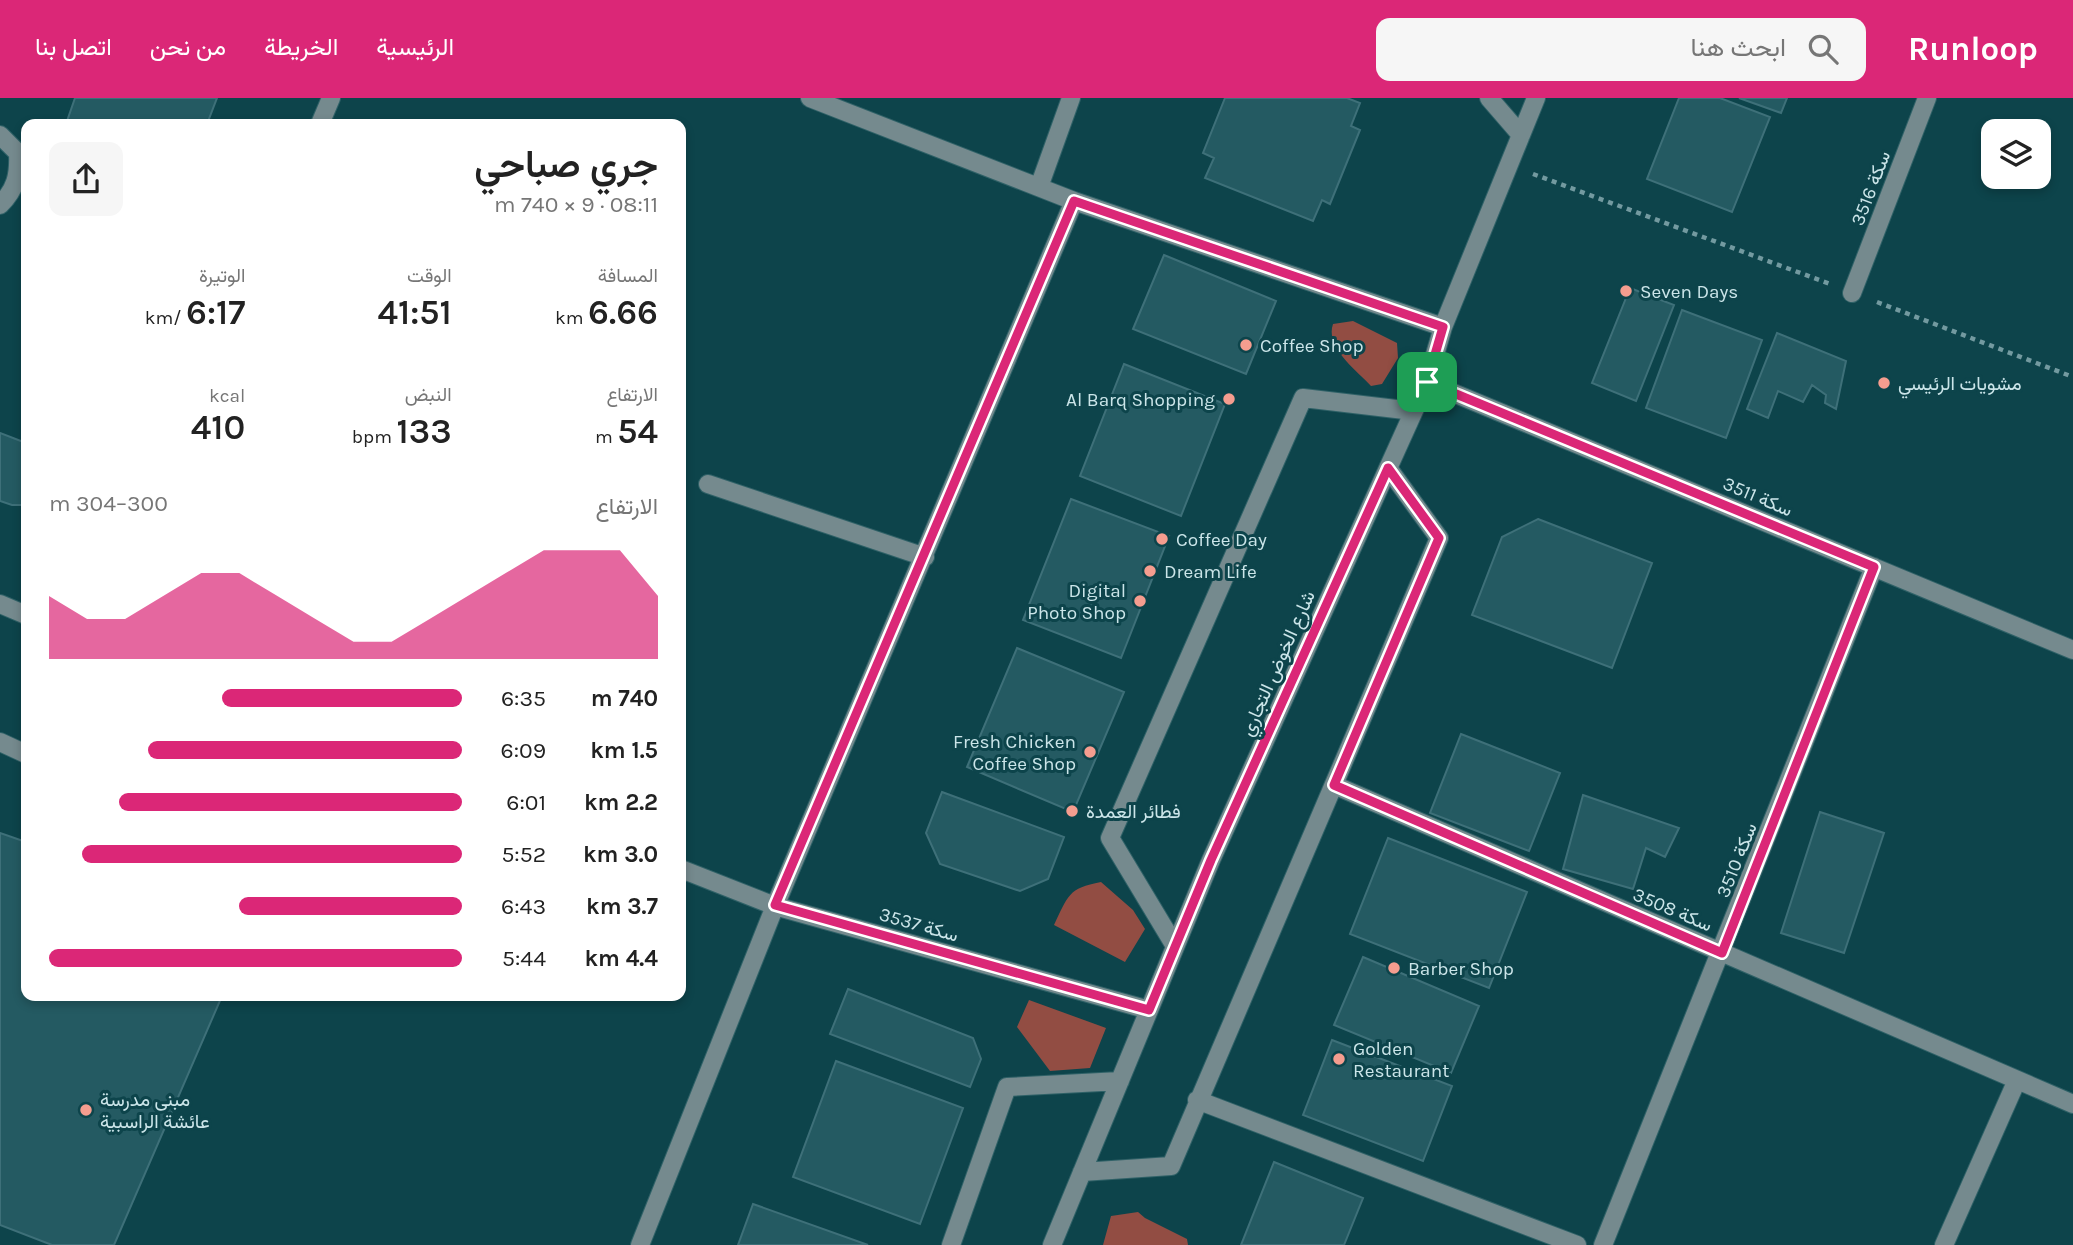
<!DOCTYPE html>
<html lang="ar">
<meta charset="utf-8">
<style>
:root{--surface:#fff;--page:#f6f6f6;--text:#222;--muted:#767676;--accent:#db2777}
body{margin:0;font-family:Karla,Vazirmatn,sans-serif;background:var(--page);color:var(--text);direction:rtl;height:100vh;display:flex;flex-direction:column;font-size:26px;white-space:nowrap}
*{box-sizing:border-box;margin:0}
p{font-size:23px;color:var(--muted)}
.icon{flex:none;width:38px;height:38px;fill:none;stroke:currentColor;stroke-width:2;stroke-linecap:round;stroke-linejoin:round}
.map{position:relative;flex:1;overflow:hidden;direction:ltr}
.details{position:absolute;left:21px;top:21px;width:665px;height:882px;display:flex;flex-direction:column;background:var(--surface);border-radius:14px;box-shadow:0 4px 10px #0003;direction:rtl}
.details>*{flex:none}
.controls{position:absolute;left:1981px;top:21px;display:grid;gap:14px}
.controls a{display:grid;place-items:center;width:70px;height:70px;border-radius:14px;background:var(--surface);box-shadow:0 4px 10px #0003;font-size:35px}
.pin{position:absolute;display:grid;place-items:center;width:60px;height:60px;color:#fff;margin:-30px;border-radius:14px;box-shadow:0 4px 10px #0006}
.round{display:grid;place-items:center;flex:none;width:74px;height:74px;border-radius:14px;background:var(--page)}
.head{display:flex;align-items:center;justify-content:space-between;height:119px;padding:0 28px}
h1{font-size:38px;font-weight:600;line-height:52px}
.stats{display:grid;grid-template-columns:repeat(3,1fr);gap:10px;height:119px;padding:7px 28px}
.stats div{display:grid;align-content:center}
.stats b{font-size:35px;font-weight:600}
.stats small{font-size:19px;font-weight:400}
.stats p{font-size:19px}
.chart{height:196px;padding:14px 28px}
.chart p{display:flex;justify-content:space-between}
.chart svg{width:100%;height:126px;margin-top:7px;fill:var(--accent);opacity:.7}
ul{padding:0 28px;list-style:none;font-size:23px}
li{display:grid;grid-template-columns:112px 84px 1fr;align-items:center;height:52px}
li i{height:18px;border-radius:9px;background:var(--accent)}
header{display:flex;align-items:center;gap:42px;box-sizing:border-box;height:98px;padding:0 35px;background:var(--accent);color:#fff}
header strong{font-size:33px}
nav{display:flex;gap:38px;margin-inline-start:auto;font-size:24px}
.search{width:490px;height:63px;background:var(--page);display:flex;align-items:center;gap:18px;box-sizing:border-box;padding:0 24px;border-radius:14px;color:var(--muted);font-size:26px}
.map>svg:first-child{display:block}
.green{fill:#924d43}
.building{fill:#245a62;stroke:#3e7079;stroke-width:2}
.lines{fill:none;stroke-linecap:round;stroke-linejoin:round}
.minor-casing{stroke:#2f6167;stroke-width:20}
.path{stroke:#739aa0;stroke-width:4.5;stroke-dasharray:5 5;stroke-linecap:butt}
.minor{stroke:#758a8e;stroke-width:18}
.route-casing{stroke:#fff;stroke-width:14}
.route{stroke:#db2777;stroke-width:9}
.poi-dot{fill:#f59d8f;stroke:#0d444b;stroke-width:2.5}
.labels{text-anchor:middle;stroke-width:6;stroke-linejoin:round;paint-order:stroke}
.street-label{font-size:19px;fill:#cbe5e9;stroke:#0d444b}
.poi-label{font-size:19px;fill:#cbe5e9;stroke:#0d444b;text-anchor:start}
</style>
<header>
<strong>Runloop</strong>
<div class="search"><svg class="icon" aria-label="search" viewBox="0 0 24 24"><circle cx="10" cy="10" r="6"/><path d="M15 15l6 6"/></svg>ابحث هنا</div>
<nav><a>الرئيسية</a><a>الخريطة</a><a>من نحن</a><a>اتصل بنا</a></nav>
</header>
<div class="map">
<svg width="2073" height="1147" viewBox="0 0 2073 1147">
<rect width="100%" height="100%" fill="#0d444b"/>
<path class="green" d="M1353 223 1397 245 1398 260 1382 286 1371 288C1355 271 1325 249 1333 226Z
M1101 784 1133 812 1145 831 1125 864 1054 827C1068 798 1068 790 1101 784Z
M1029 902 1106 930 1090 970 1050 973 1017 929Z
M1138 1114 1145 1120 1187 1141 1188 1147H1103L1111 1118Z"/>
<path class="building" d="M75 0H217L207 26H66Z
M1225 0H1347L1360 5 1351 28 1360 32 1330 106 1322 102 1313 123 1205 80 1214 60 1203 55Z
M1679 0H1720L1770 19 1732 114 1647 81Z
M1739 0H1787L1781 15Z
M1164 157 1276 203 1246 276 1133 231Z
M1630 190 1674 207 1636 303 1592 285Z
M1682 212 1762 242 1726 340 1646 310Z
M1777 235 1846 263 1836 311 1825 305 1826 297 1812 287 1803 304 1778 293 1768 320 1747 311Z
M1124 266 1225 306 1181 418 1080 378Z
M0 335 26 345V407H12L0 403Z
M1071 401 1169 438 1121 560 1023 522Z
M1538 421 1652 465 1612 570 1472 517 1502 439Z
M1017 550 1124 594 1073 714 967 669Z
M1461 636 1560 675 1529 753 1430 715Z
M942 694 1064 739 1048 781 1020 793 940 766 926 735Z
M1583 697 1679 730 1665 759 1646 750 1633 791 1563 771Z
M1820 714 1884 735 1844 855 1781 835Z
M0 735 26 744V898H222L114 1147H52L0 1127Z
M1388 740 1527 794 1489 890 1350 836Z
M1363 859 1479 908 1451 975 1334 927Z
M848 891 973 940 981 961 970 989 830 936Z
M1332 942 1452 988 1423 1063 1303 1017Z
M836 963 963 1010 920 1126 793 1079Z
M1274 1064 1363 1100 1344 1147H1241Z
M753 1106 868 1147H738Z"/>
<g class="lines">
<g class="minor-casing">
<path id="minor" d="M810 0 1074 103
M1489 0 1521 37
M320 26 331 0
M0 37 18 55C19 77 16 91 0 107
M1039 89 1071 0
M1852 195 1927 0
M1427 284 2073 552
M708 386 925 459
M0 506 26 517
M0 644 26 656
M1334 687 2073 1006
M681 771 775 808 1149 912
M1175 848 1110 740 1303 300 1413 313
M1197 1002 1577 1147
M1082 1074 1171 1068 1439 440 1388 370
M640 1147 775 808 1074 103 1443 229
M951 1147 1007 989 1120 983
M1052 1147 1211 762 1427 284 1443 229 1536 0
M1603 1147 1874 469
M1944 1147 2017 982"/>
</g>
<path class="path" d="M1533 76 1830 186
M1877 204 2073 279"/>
<use href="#minor" class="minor"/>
</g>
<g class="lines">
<g class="route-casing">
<path id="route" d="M1074 103 1443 229 1427 284 1874 469 1722 855 1334 687 1439 440 1388 370 1211 762 1149 912 775 807Z"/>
</g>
<use href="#route" class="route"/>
</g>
<g class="poi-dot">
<circle cx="1626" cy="193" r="7"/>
<circle cx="1246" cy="247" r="7"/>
<circle cx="1884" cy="285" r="7"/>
<circle cx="1229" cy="301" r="7"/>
<circle cx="1162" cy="441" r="7"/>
<circle cx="1150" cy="473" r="7"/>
<circle cx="1140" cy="503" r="7"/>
<circle cx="1090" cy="654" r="7"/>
<circle cx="1072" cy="713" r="7"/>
<circle cx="1394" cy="870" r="7"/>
<circle cx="1339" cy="961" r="7"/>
<circle cx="86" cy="1012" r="7"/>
</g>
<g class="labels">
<g class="street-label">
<text transform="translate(1870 90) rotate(-69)" y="7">سكة 3516</text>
<text transform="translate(1758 398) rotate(23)" y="7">سكة 3511</text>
<text transform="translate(1277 565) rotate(-66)" y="7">شارع الخوض التجاري</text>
<text transform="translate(1736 762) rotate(-68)" y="7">سكة 3510</text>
<text transform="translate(1673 811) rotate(23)" y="7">سكة 3508</text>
<text transform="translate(919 826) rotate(16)" y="7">سكة 3537</text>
</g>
<g class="poi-label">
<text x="1640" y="200">Seven Days</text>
<text x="1260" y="254">Coffee Shop</text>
<text x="1898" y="292">مشويات الرئيسي</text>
<text x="1215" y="308" text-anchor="end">Al Barq Shopping</text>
<text x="1176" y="448">Coffee Day</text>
<text x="1164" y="480">Dream Life</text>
<text x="1126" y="499" text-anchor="end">Digital<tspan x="1126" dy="22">Photo Shop</tspan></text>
<text x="1076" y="650" text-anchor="end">Fresh Chicken<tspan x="1076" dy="22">Coffee Shop</tspan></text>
<text x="1086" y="720">فطائر العمدة</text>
<text x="1408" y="877">Barber Shop</text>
<text x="1353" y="957">Golden<tspan x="1353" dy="22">Restaurant</tspan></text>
<text x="100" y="1008">مبنى مدرسة<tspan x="100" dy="22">عائشة الراسبية</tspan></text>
</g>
</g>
</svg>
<div class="controls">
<a><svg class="icon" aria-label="layers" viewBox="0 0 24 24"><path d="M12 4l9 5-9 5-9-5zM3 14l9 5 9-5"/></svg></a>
</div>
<div class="pin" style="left:1427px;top:284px;background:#1e9e55"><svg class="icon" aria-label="arrive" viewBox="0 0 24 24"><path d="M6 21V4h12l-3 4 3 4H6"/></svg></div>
<section class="details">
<div class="head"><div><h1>جري صباحي</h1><p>08:11 · 9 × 740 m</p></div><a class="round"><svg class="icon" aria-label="share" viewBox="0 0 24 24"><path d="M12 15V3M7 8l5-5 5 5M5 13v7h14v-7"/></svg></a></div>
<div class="stats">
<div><p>المسافة</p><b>6.66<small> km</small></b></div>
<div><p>الوقت</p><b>41:51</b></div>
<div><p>الوتيرة</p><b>6:17<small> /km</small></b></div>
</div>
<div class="stats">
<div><p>الارتفاع</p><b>54<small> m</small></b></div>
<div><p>النبض</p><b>133<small> bpm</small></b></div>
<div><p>kcal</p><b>410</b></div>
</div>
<div class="chart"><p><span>الارتفاع</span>300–304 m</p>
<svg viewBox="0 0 160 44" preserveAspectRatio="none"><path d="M0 44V22L10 30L20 30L30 22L40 14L50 14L60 22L70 30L80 38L90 38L100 30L110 22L120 14L130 6L140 6L150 6L160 22V44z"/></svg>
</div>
<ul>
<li><b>740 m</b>6:35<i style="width:58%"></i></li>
<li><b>1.5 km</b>6:09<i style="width:76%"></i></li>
<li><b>2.2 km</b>6:01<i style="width:83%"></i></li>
<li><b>3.0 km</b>5:52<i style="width:92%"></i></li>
<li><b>3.7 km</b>6:43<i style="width:54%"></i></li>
<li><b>4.4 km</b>5:44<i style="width:100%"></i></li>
</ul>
</section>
</div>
